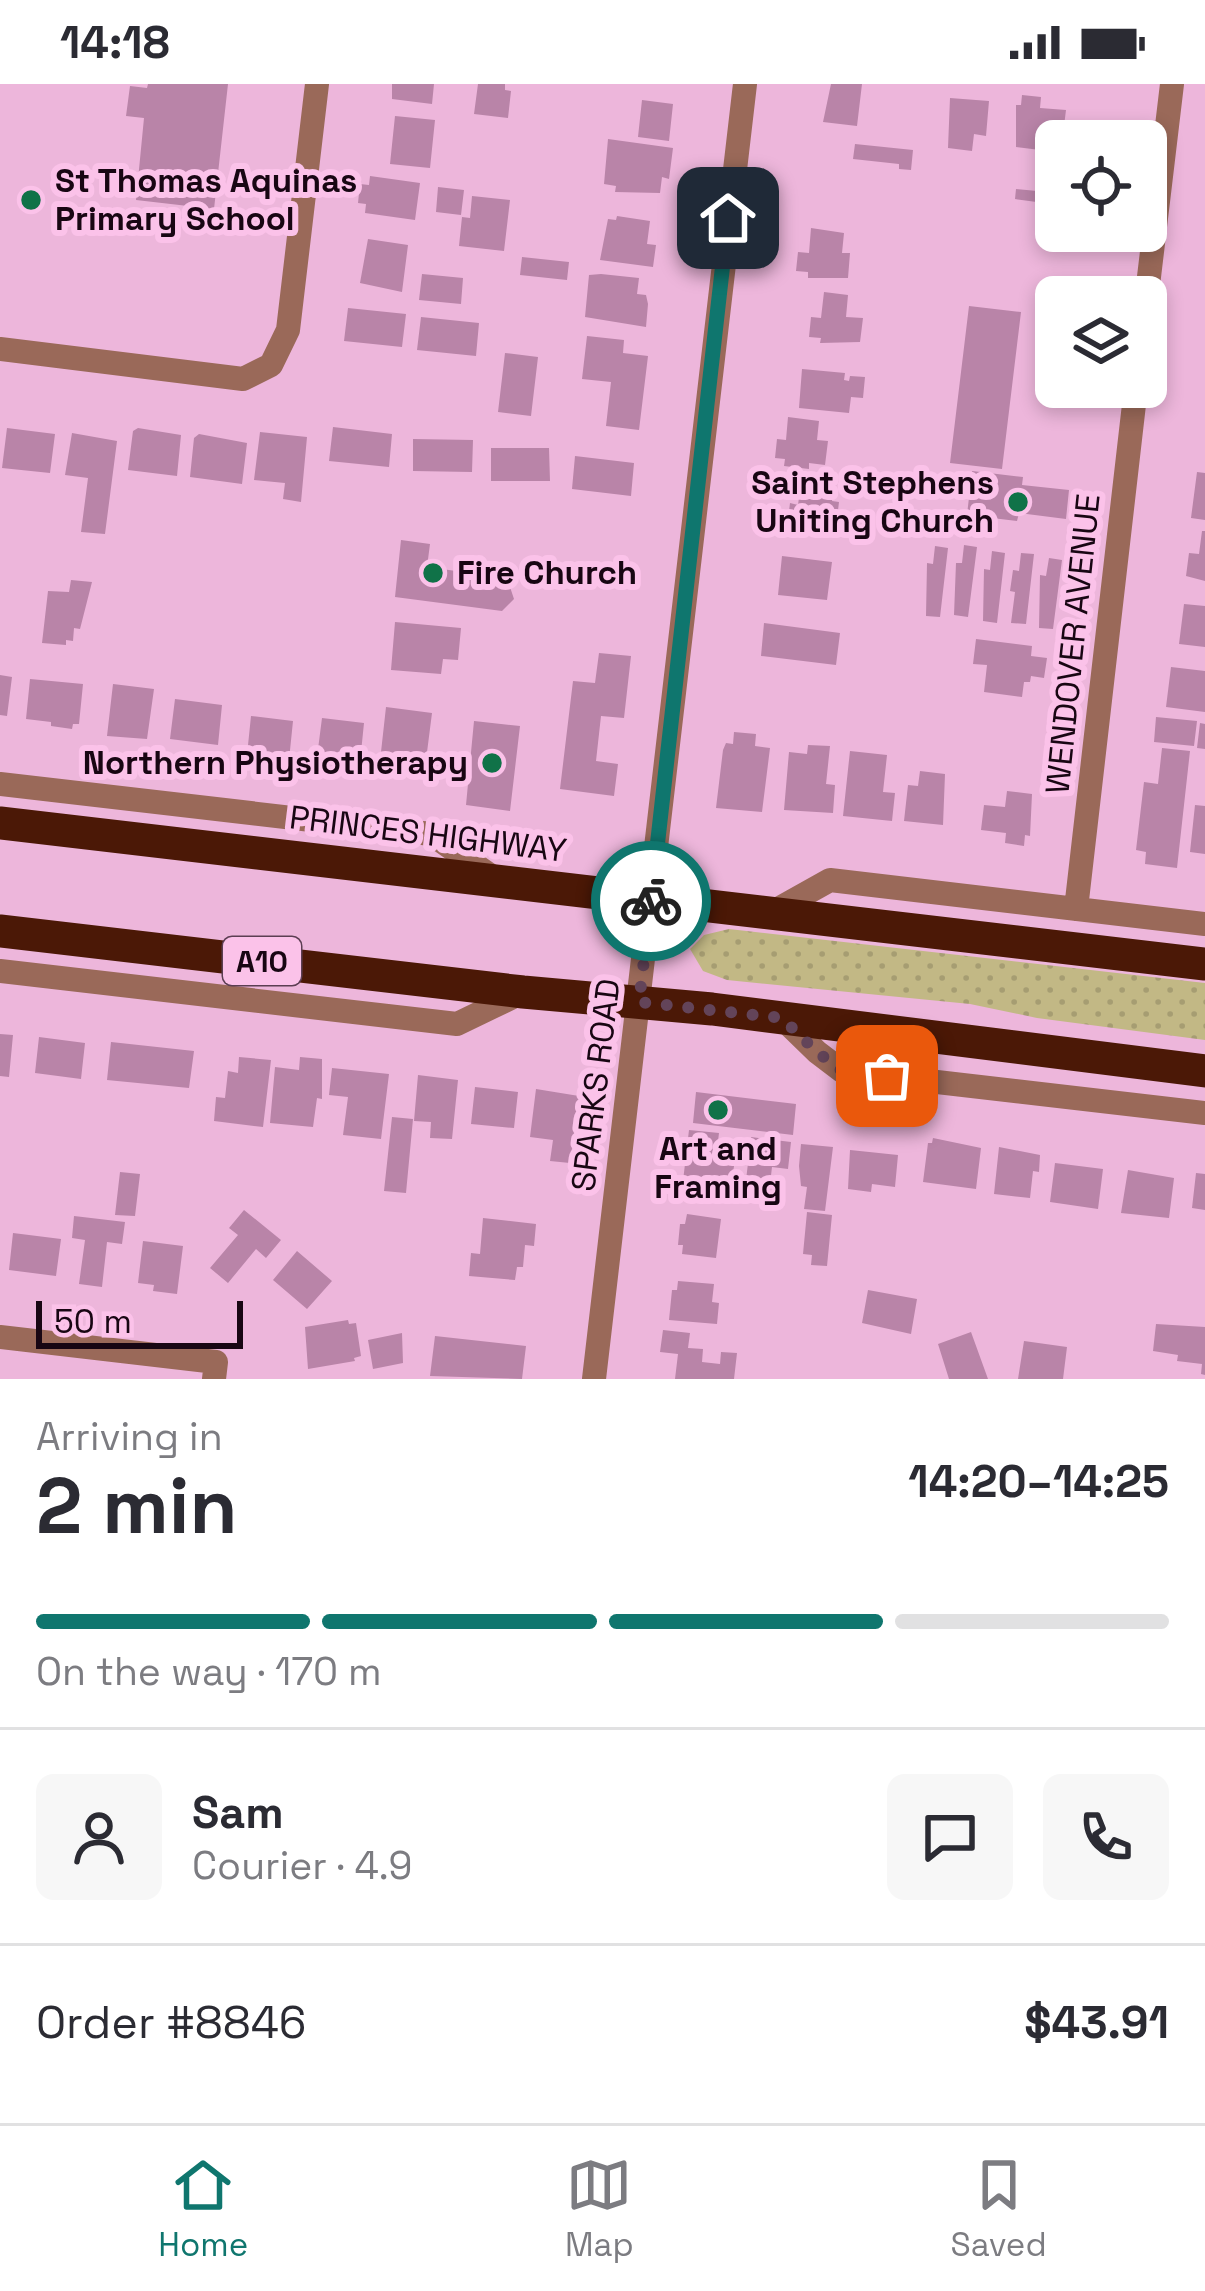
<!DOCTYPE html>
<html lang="en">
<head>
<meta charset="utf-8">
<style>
	body { margin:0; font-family:"Space Grotesk",sans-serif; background:#f7f7f7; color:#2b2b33; height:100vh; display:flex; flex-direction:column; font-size:45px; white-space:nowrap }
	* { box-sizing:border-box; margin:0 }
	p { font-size:39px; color:#7c7c81 }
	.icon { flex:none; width:66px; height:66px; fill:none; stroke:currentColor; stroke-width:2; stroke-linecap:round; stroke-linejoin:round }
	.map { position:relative; height:1295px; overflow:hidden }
	.sheet { display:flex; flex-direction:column; background:#fff; flex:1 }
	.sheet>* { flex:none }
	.buttons { position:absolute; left:1035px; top:36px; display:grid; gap:24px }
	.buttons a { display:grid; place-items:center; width:132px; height:132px; border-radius:18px; background:#fff; box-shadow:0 6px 18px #0003; font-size:60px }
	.scale { position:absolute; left:36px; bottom:30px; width:207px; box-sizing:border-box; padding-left:12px; border:6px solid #180613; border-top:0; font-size:33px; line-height:42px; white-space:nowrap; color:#180613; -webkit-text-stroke:9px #fbc2e9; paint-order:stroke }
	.pin { position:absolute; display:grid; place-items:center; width:102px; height:102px; color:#fff; margin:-51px; border-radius:24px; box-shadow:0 6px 18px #0006 }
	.courier { position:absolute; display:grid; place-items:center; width:120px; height:120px; margin:-60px; border:9px solid #0f766e; border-radius:50%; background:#fff; color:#222; box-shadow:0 3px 15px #0007 }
	.overview em { font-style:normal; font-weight:600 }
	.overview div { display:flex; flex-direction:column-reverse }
	.overview { display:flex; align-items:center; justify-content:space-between; height:204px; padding:0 36px }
	h1 { font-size:78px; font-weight:600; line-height:90px }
	.bar { display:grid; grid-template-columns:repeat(4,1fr); gap:18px 12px; align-content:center; height:144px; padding:0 36px }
	.bar i { height:15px; border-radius:9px; background:#e1e1e2 }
	.bar .on { background:#0f766e }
	.bar p { grid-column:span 4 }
	.line { display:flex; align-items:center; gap:30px; padding:0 36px; border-top:3px solid #e1e1e2 }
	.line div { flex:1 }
	.round { display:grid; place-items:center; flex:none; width:126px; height:126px; border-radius:18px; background:#f7f7f7 }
	.status { display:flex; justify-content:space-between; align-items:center; height:84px; padding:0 60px; background:#fff; direction:ltr }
	.status svg { height:33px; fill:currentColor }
	.dock { display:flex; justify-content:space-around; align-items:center; height:168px; border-top:3px solid #e1e1e2; background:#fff; font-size:33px; color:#7c7c81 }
	.dock a { display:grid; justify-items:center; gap:6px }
	.dock .on { color:#0f766e }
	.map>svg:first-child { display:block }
	.grass { fill:url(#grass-dots) }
	.building { fill:#b984a8 }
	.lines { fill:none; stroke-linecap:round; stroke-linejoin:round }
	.minor { stroke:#9a6959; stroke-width:24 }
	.tertiary { stroke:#9a6959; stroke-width:24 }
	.trunk { stroke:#4b1806; stroke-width:33 }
	.done { stroke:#634459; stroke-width:12; stroke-dasharray:0 21.6 }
	.route { stroke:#0f766e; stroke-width:15 }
	.poi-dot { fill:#107248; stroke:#fbc2e9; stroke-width:4.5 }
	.labels { text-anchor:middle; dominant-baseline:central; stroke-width:12; stroke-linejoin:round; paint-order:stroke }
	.shield { fill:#fbc2e9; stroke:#5c3e53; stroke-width:3 }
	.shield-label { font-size:30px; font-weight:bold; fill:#180613 }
	.poi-label { font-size:33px; font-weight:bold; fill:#180613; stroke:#fbc2e9; text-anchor:start }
	.street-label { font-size:33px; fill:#180613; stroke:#fbc2e9 }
</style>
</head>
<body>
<div class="status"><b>14:18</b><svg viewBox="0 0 49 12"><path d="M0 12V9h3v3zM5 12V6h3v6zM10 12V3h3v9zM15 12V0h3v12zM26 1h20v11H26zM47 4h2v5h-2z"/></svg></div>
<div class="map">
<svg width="1205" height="1295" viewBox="0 0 1205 1295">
	<defs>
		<pattern id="grass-dots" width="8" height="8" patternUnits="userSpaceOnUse" patternTransform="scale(3)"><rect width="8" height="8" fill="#c2b885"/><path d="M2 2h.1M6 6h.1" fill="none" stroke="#a69d72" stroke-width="1.8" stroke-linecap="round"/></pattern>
	</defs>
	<rect width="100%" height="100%" fill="#edb6db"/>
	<path class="grass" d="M 729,845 L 1205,899 L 1205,956 L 1037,934 L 970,920 L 727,896 L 703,887 L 690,865 L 704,851 Z"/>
	<path class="building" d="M 148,0 L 228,0 L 214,125 L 136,116 L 144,34 L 126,32 L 130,2 L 147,4 Z
		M 392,0 L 434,0 L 432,20 L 392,15 Z
		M 478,0 L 505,0 L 505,6 L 511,7 L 508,34 L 474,30 Z
		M 831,0 L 862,0 L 857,42 L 823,38 Z
		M 1022,11 L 1041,13 L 1040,24 L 1066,26 L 1063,50 L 1042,48 L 1040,66 L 1016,63 L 1016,21 L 1021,21 Z
		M 950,14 L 989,17 L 986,52 L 974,50 L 972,67 L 948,64 Z
		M 642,16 L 673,20 L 669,57 L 638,53 Z
		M 395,32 L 435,36 L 430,84 L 390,80 Z
		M 608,55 L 673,64 L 669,95 L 662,93 L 660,109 L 615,108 L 616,102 L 604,100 Z
		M 855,60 L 913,66 L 911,86 L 899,85 L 899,80 L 853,75 Z
		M 1050,70 L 1056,70 L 1056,147 L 1042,146 L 1044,119 L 1015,115 L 1016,105 L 1037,107 L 1040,76 L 1049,77 Z
		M 370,92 L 420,99 L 415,136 L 365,129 L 366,120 L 358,119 L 360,100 L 369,101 Z
		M 438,103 L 464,106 L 461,131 L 436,128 Z
		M 472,112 L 510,116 L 504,167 L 459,162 L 462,133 L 470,134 Z
		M 617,132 L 650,137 L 647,160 L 656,161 L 653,183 L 600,176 L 608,135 L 616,136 Z
		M 811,144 L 844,149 L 842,169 L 850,169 L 848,194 L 808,194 L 808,188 L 796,187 L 798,168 L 809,169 Z
		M 368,155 L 408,161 L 402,208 L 360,199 Z
		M 522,173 L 569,178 L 567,196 L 520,191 Z
		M 422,190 L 463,194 L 461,220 L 419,216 Z
		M 601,190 L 639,194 L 637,210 L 646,211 L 648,220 L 646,243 L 585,233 L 589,191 Z
		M 824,208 L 848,211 L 846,233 L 863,234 L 860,258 L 820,259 L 821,254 L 809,253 L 811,233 L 821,234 Z
		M 969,222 L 1021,228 L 1002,385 L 950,379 Z
		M 348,224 L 406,230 L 402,263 L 344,257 Z
		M 421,233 L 479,239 L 476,272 L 417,266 Z
		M 587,252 L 624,256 L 623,269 L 648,272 L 639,346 L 606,342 L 611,298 L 582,295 Z
		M 505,269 L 538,273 L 531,332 L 498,328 Z
		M 802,285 L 845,289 L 844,296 L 849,297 L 850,292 L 865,293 L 863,314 L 851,313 L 849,329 L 799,324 Z
		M 788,333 L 819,337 L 817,356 L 828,357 L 825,381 L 809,379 L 809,385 L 784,382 L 785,375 L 775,374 L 777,355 L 786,356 Z
		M 333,343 L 392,350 L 389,383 L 329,377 Z
		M 7,344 L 55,350 L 50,389 L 2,384 Z
		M 138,344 L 181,351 L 177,392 L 128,386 L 133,347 Z
		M 260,348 L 307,353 L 301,418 L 283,415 L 285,399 L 254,396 Z
		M 72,349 L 117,357 L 105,450 L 81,448 L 88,394 L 65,391 Z
		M 199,350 L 247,359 L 242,400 L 190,393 L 194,354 Z
		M 413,355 L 473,356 L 472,388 L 413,387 Z
		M 491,364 L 549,364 L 550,397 L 491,397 Z
		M 575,372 L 634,379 L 631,412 L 572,405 Z
		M 972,387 L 1023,393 L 1022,401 L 1069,406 L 1066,435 L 1019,429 L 1017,437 L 967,431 Z
		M 1197,388 L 1205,389 L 1205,436 L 1191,434 Z
		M 802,391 L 835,394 L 832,417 L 839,418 L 836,443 L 821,439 L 816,447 L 796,445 L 798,436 L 788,435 L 790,419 L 798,421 Z
		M 1202,447 L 1205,447 L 1205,497 L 1186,492 L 1189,469 L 1199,470 Z
		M 401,456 L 430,460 L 427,483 L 507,494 L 514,515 L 502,527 L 395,513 Z
		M 964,461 L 977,463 L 968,533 L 954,531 L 956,479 L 962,479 Z
		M 935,462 L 948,464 L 940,533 L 926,532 L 927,479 L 933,480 Z
		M 992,467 L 1005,469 L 997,539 L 983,537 L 984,485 L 990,486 Z
		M 1021,469 L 1034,470 L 1026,540 L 1011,539 L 1015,508 L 1010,507 L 1013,486 L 1019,487 Z
		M 782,472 L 832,478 L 827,516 L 778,511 Z
		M 1049,474 L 1062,476 L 1053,545 L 1039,544 L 1040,491 L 1046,492 Z
		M 71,496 L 92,498 L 80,545 L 74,544 L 73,557 L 66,556 L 66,561 L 42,559 L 48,507 L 69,508 Z
		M 1184,520 L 1205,522 L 1205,563 L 1179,560 Z
		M 395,538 L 461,544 L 458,576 L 443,575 L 441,590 L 391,586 Z
		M 764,539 L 840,549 L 836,581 L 761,572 Z
		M 976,555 L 1032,562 L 1031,572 L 1047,574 L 1044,594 L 1031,592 L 1030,598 L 1024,598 L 1022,613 L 984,608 L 987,581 L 973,580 Z
		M 599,569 L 631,572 L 624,634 L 601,632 L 596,677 L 618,680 L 614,712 L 560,705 L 573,597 L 595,599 Z
		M 1171,583 L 1205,587 L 1205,628 L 1166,623 Z
		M 0,591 L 12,593 L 7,632 L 0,631 Z
		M 30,595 L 83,600 L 79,640 L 73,640 L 72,645 L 51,642 L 51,638 L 26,635 Z
		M 113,600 L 154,605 L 147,655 L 107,652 Z
		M 175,615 L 222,621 L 218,661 L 170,655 Z
		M 386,623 L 432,629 L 425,684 L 403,681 L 405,671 L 381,668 Z
		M 251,632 L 293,637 L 289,676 L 247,671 Z
		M 1156,633 L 1197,637 L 1194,662 L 1154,658 Z
		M 322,634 L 364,639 L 360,678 L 317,673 Z
		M 474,637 L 520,642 L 510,727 L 466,721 Z
		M 1200,639 L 1205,640 L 1205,665 L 1197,664 Z
		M 734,648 L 756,650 L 755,662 L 770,664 L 762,728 L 716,724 L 723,666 L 726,659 L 733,660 Z
		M 808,661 L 830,662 L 826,700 L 835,701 L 833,729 L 784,726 L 789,668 L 807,670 Z
		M 1162,664 L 1190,667 L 1177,784 L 1145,780 L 1146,768 L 1136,766 L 1144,698 L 1158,700 Z
		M 850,667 L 887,671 L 883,708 L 895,709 L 892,737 L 843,732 Z
		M 920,687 L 945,690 L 943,741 L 904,737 L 908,701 L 918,702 Z
		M 1007,707 L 1032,710 L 1030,752 L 1025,751 L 1024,762 L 1005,759 L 1006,749 L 981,746 L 984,721 L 1005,723 Z
		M 1195,721 L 1205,722 L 1205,770 L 1190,768 Z
		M 0,950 L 13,951 L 9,993 L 0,992 Z
		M 39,953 L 85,959 L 81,995 L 35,989 Z
		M 111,958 L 194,967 L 189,1004 L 107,996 Z
		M 239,973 L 271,976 L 263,1043 L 214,1037 L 216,1013 L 225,1014 L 228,987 L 238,989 Z
		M 300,973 L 322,975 L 322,1015 L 317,1014 L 313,1043 L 270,1039 L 275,983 L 299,986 Z
		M 332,984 L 389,990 L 381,1055 L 343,1051 L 348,1013 L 329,1011 Z
		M 418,991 L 458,996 L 452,1055 L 430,1054 L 431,1038 L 414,1037 Z
		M 475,1003 L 518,1008 L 514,1044 L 471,1040 Z
		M 536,1005 L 579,1012 L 570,1079 L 550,1077 L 553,1056 L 530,1053 Z
		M 696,1008 L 796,1020 L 793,1051 L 693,1039 Z
		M 392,1033 L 413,1035 L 406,1109 L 384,1107 Z
		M 689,1046 L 719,1049 L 717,1065 L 736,1068 L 731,1103 L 683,1097 Z
		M 751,1053 L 791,1058 L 788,1085 L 772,1083 L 770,1100 L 763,1108 L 745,1105 Z
		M 933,1054 L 981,1064 L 976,1105 L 923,1098 L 928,1059 L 932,1059 Z
		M 801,1060 L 833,1063 L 825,1127 L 804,1125 L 807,1103 L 801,1102 L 799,1082 Z
		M 999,1063 L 1040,1071 L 1039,1088 L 1033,1087 L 1030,1114 L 994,1110 Z
		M 850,1066 L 898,1071 L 895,1103 L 872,1100 L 871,1108 L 848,1105 Z
		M 1055,1079 L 1103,1085 L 1098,1125 L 1050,1118 Z
		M 1128,1086 L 1174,1094 L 1169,1134 L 1121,1129 Z
		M 120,1088 L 140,1090 L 135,1132 L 115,1131 Z
		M 1196,1089 L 1205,1090 L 1205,1126 L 1192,1124 Z
		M 244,1126 L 281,1156 L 266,1174 L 256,1165 L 228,1199 L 210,1184 L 238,1151 L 229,1144 Z
		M 807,1128 L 832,1131 L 827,1182 L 811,1181 L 812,1171 L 803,1170 Z
		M 687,1130 L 721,1135 L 716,1174 L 682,1170 L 683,1161 L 678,1161 L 680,1140 L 685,1140 Z
		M 74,1132 L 125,1138 L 122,1160 L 107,1158 L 102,1203 L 79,1200 L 85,1156 L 72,1154 Z
		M 483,1134 L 536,1140 L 534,1162 L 525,1161 L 523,1183 L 517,1183 L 515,1196 L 469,1192 L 471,1169 L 480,1170 Z
		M 13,1149 L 61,1155 L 56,1192 L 9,1186 Z
		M 143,1157 L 183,1162 L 177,1210 L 153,1207 L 154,1201 L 138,1199 Z
		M 297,1167 L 332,1197 L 307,1225 L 273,1196 Z
		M 678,1197 L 714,1200 L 712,1218 L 719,1219 L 717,1240 L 669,1236 L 672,1206 L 677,1206 Z
		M 868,1206 L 917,1215 L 911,1250 L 862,1239 Z
		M 348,1236 L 349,1240 L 356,1239 L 361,1272 L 354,1274 L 355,1277 L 308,1285 L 305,1243 Z
		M 1156,1240 L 1205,1243 L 1205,1291 L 1201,1290 L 1202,1280 L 1177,1277 L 1178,1271 L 1153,1267 Z
		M 663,1246 L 690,1249 L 688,1264 L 703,1265 L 702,1278 L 720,1280 L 721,1268 L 737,1269 L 734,1295 L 675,1295 L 678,1270 L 660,1268 Z
		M 971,1248 L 988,1295 L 949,1295 L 938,1260 Z
		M 402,1249 L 403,1279 L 373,1285 L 368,1256 Z
		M 435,1252 L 526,1262 L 522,1295 L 430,1292 Z
		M 1024,1257 L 1067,1263 L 1063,1295 L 1018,1295 Z"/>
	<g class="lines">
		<path class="minor" d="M 1146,218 L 1172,0
			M 0,265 L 243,295 L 271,281 L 288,246 L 317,0
			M 0,700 L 431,750 L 497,796
			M 1076,825 L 1136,303
			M 771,829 L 830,796 L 1205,840
			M 0,887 L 457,940 L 521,909
			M 782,934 L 817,968 L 842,987 L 1205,1029
			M 0,1253 L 216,1278 L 214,1295"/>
		<path class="tertiary" d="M 594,1295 L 745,0"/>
		<path class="trunk" d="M 0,739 L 1205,880
			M 0,847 L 523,908 L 712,925 L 1205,987"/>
	</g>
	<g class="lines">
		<path class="done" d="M 651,817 L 639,918 L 782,934 L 817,968 L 842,987 L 887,992"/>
		<path class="route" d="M 651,817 L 728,134"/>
	</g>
	<g class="poi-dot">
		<circle cx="31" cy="116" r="12"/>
		<circle cx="1018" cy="418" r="12"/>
		<circle cx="433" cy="489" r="12"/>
		<circle cx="492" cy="679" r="12"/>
		<circle cx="718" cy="1026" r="12"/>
	</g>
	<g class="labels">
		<rect class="shield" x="223" y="853" width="78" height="48" rx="9"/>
		<g class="shield-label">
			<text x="262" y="877">A10</text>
		</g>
		<g class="poi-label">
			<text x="55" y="97">St Thomas Aquinas<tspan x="55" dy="38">Primary School</tspan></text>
			<text x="994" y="399" text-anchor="end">Saint Stephens<tspan x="994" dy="38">Uniting Church</tspan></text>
			<text x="457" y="489">Fire Church</text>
			<text x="468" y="679" text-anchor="end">Northern Physiotherapy</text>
			<text x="718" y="1065" text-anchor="middle">Art and<tspan x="718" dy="38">Framing</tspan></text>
		</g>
		<g class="street-label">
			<text transform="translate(1073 560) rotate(-84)">WENDOVER AVENUE</text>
			<text transform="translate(428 750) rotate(7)">PRINCES HIGHWAY</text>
			<text transform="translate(596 1001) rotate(-83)">SPARKS ROAD</text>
		</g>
	</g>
</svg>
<div class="buttons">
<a><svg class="icon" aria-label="locate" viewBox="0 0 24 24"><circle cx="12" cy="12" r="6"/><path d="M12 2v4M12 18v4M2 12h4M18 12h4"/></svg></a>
<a><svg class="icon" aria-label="layers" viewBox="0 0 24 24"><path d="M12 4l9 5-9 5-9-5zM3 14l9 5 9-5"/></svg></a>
</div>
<div class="scale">50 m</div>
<div class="pin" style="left:887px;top:992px;background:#ea580c"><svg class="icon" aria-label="bag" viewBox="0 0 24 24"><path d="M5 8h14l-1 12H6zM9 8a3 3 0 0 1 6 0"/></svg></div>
<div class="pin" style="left:728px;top:134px;background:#1f2937"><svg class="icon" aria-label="home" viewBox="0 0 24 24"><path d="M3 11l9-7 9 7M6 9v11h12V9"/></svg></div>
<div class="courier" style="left:651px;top:817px"><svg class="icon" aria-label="bike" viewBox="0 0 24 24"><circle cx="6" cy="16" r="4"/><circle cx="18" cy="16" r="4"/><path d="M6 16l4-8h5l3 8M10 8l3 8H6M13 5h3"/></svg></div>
</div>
<section class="sheet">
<div class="overview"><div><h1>2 min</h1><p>Arriving in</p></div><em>14:20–14:25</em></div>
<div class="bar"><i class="on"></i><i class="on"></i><i class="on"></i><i></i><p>On the way · 170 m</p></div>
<div class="line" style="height:216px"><a class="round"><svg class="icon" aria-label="person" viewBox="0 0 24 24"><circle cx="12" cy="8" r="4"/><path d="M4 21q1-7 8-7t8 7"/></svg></a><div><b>Sam</b><p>Courier · 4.9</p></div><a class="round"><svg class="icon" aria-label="chat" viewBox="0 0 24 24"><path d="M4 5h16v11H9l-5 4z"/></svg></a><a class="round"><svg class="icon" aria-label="phone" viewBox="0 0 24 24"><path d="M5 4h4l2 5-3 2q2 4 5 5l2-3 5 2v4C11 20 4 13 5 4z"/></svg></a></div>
<div class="line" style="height:156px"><div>Order #8846</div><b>$43.91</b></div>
</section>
<nav class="dock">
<a class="on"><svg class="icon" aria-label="home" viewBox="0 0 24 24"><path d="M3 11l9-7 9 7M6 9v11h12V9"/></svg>Home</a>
<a><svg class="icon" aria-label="map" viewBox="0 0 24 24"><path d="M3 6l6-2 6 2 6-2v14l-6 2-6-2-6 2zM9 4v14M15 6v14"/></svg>Map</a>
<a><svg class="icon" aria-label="saved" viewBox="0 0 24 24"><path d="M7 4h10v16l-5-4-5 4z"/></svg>Saved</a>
</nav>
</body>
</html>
